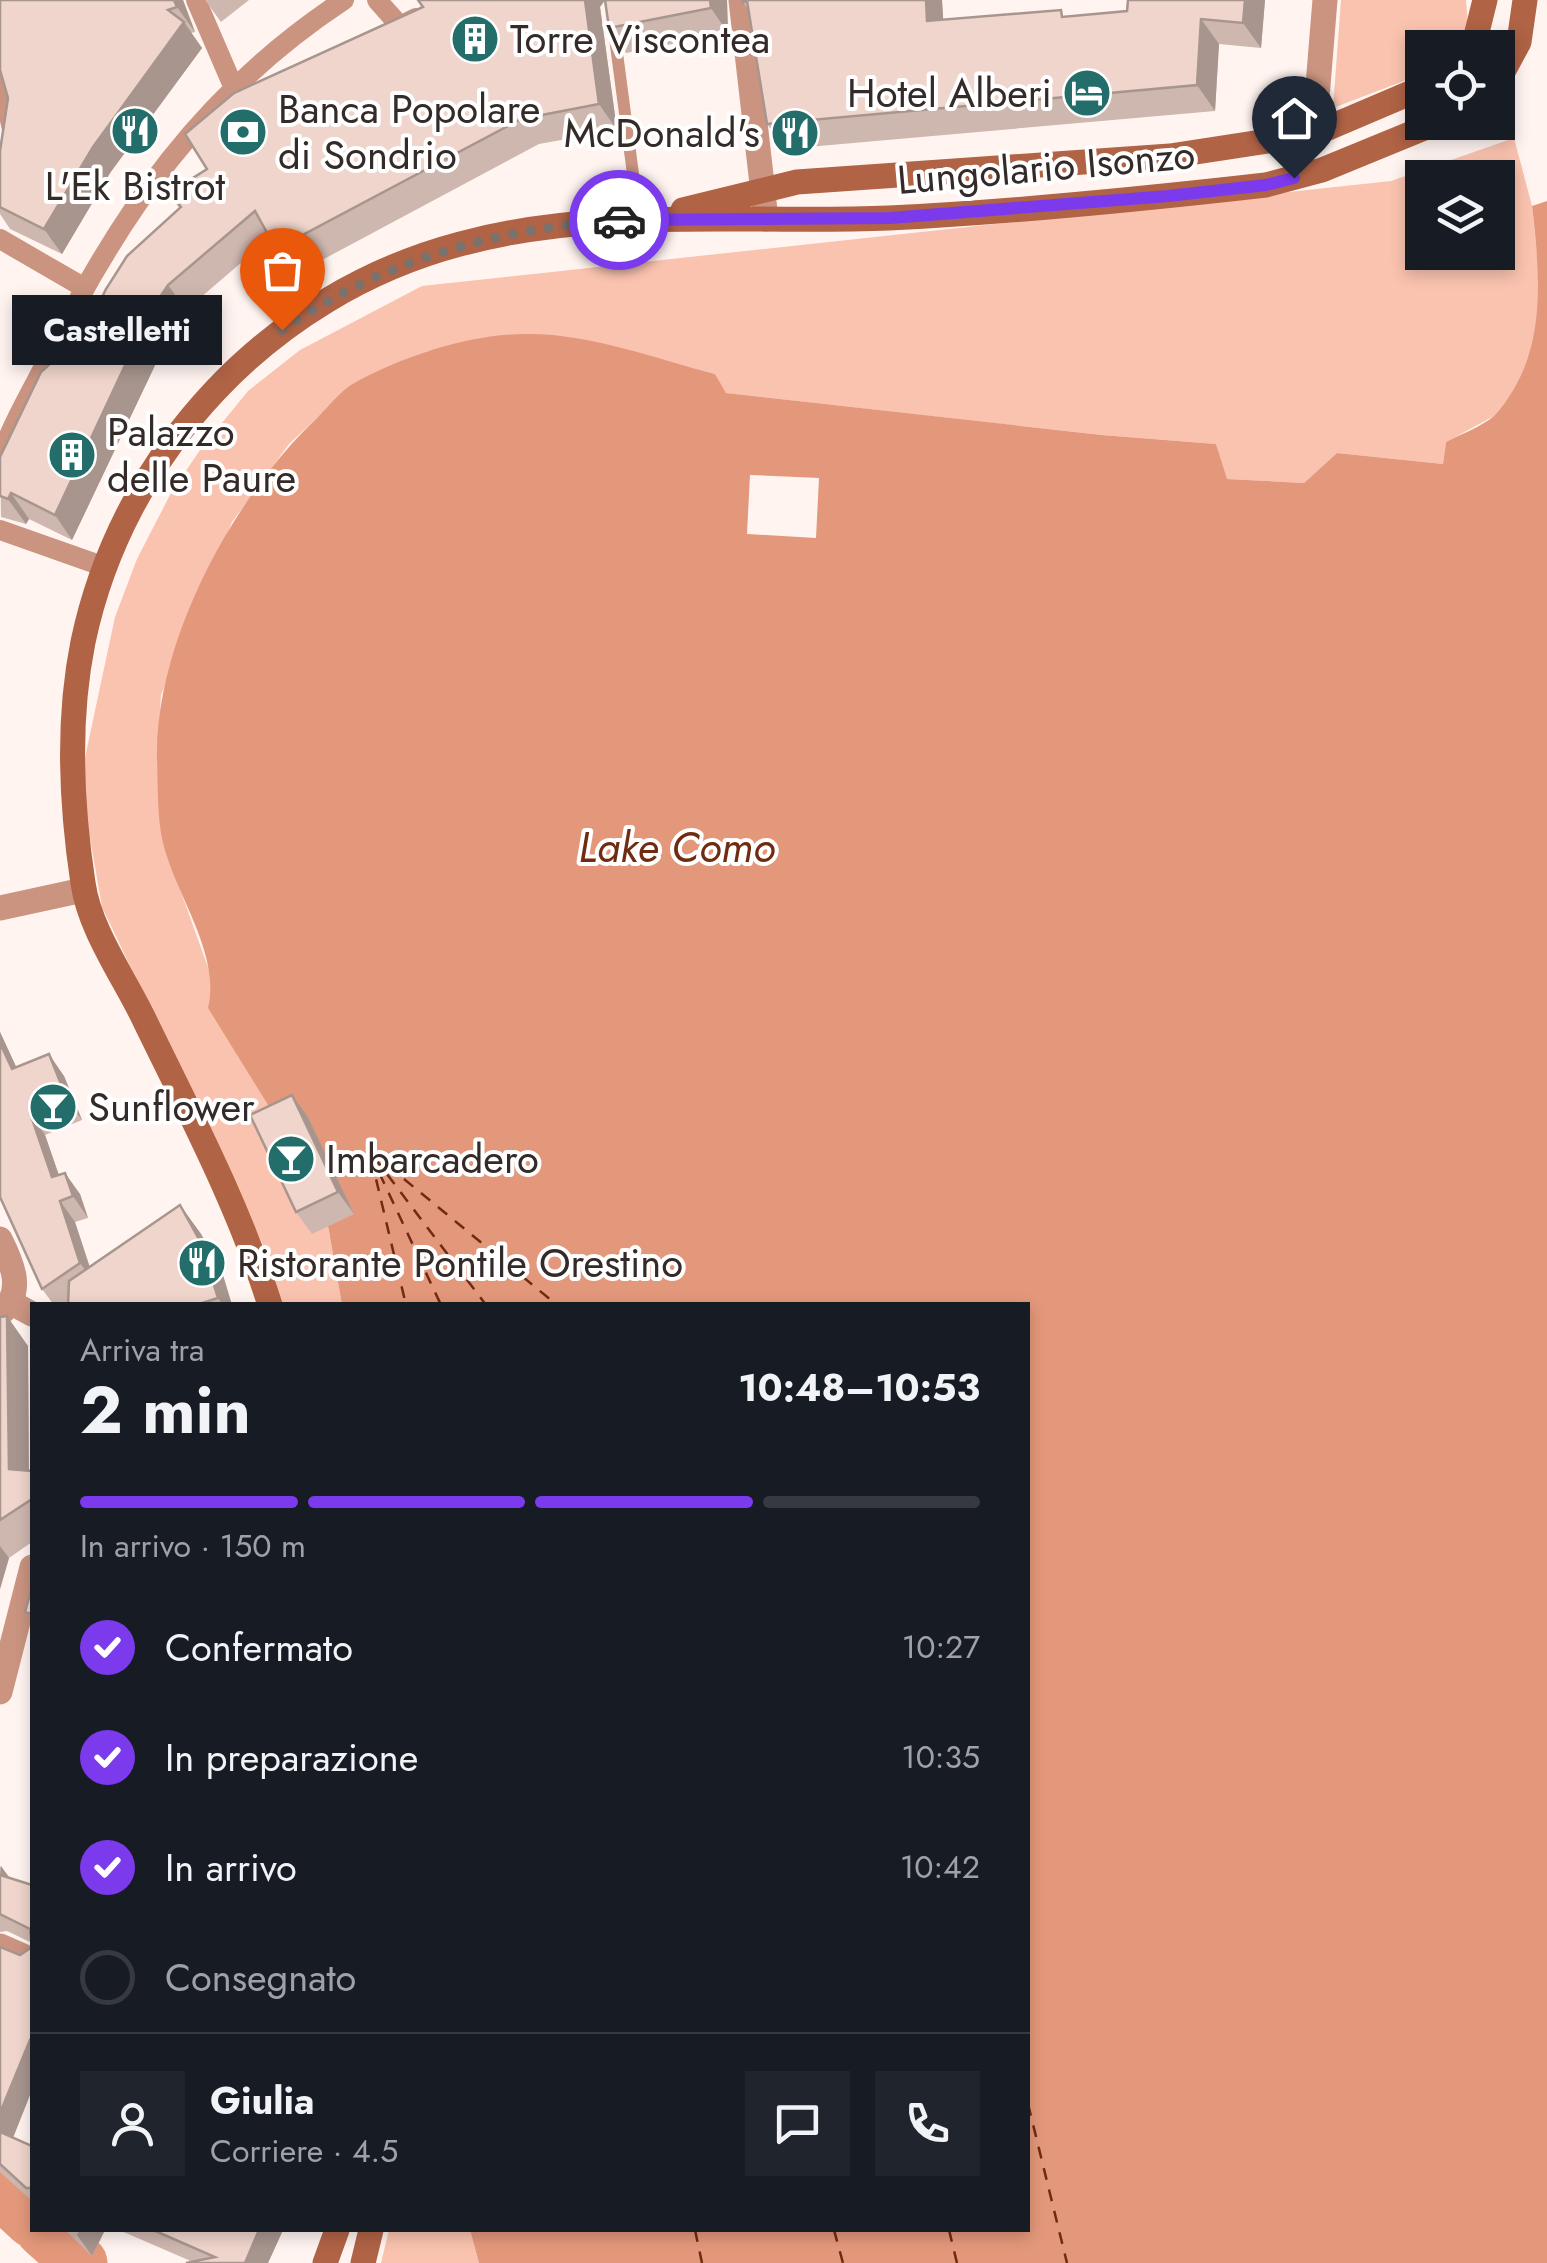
<!DOCTYPE html>
<html lang="it">
<head>
<meta charset="utf-8">
<style>
	body { margin:0; font-family:Jost,sans-serif; background:#20242c; color:#f1f3f6; height:100vh; display:flex; flex-direction:column; font-size:38px; white-space:nowrap }
	* { box-sizing:border-box; margin:0 }
	p { font-size:32px; color:#9ea1a6 }
	.icon { flex:none; width:55px; height:55px; fill:none; stroke:currentColor; stroke-width:2; stroke-linecap:round; stroke-linejoin:round }
	.map { position:relative; flex:1; overflow:hidden }
	.side { position:absolute; left:30px; top:1302px; width:1000px; height:930px; display:flex; flex-direction:column; background:#171b24; border-radius:0px; box-shadow:0 5px 15px #0003 }
	.side>* { flex:none }
	.tools { position:absolute; left:1405px; top:30px; display:grid; gap:20px }
	.tools a { display:grid; place-items:center; width:110px; height:110px; border-radius:0px; background:#171b24; box-shadow:0 5px 15px #0003; font-size:50px }
	.pin { position:absolute; display:grid; place-items:center; width:85px; height:85px; color:#fff; margin:-102px -42px; border-radius:50% 50% 50% 0; rotate:-45deg; box-shadow:0 0 10px #0007 }
	.pin .icon { rotate:45deg }
	.courier { position:absolute; display:grid; place-items:center; width:100px; height:100px; margin:-50px; border:8px solid #7c3aed; border-radius:50%; background:#fff; color:#222; box-shadow:0 2px 12px #0007 }
	.bubble { position:absolute; height:70px; border-radius:0px; background:#171b24; box-shadow:0 5px 15px #0003; font-size:32px; font-weight:700; line-height:70px; text-align:center }
	.headline em { font-style:normal; font-weight:700 }
	.headline div { display:flex; flex-direction:column-reverse }
	.headline { display:flex; align-items:center; justify-content:space-between; height:170px; padding:0 50px }
	h1 { font-size:65px; font-weight:700; line-height:75px }
	.bar { display:grid; grid-template-columns:repeat(4,1fr); gap:15px 10px; align-content:center; height:120px; padding:0 50px }
	.bar i { height:12px; border-radius:8px; background:#363941 }
	.bar .selected { background:#7c3aed }
	.bar p { grid-column:span 4 }
	.line { display:flex; align-items:center; gap:25px; padding:0 50px; border-top:2px solid #363941 }
	.line div { flex:1 }
	.round { display:grid; place-items:center; flex:none; width:105px; height:105px; border-radius:0px; background:#20242c }
	ol { padding:0 50px; list-style:none }
	li { display:flex; align-items:center; gap:30px; height:110px }
	li p { margin-inline-start:auto }
	li .icon { padding:10px; border-radius:50%; background:#7c3aed; color:#fff; stroke-width:4 }
	li:last-child { color:#9ea1a6 }
	li i { width:55px; height:55px; border:5px solid #363941; border-radius:50% }
	.map>svg:first-child { display:block }
	.green { fill:#fac3af; fill-rule:evenodd }
	.water { fill:#e4987b }
	.pier { fill:#fff4f0 }
	.lines { fill:none; stroke-linecap:round; stroke-linejoin:round }
	.river { stroke:#e4987b; stroke-width:55 }
	.ferry { stroke:#702c10; stroke-width:2.5; stroke-dasharray:12 10; stroke-linecap:butt }
	.service { stroke:#ca9480; stroke-width:12 }
	.pedestrian { stroke:#ca9480; stroke-width:20 }
	.minor { stroke:#ca9480; stroke-width:25 }
	.tertiary { stroke:#ca9480; stroke-width:25 }
	.secondary { stroke:#b06345; stroke-width:25 }
	.wall { fill:#ceb7af }
	.shaded-wall { fill:#a7958e }
	.building { fill:#efd5cb; stroke:#a7958e; stroke-width:2.5 }
	.done { stroke:#7b716d; stroke-width:10; stroke-dasharray:0 18 }
	.route { stroke:#7c3aed; stroke-width:12 }
	.labels { text-anchor:middle; dominant-baseline:central; stroke-width:8; stroke-linejoin:round; paint-order:stroke }
	.poi-label { font-size:40px; fill:#342a27; stroke:#fff; text-anchor:start }
	.street-label { font-size:40px; fill:#342a27; stroke:#fff }
	.water-label { font-size:42px; font-style:italic; fill:#702c10; stroke:#fff }
</style>
</head>
<body>
<div class="map">
<svg width="1547" height="2263" viewBox="0 0 1547 2263">
	<rect width="100%" height="100%" fill="#fff4f0"/>
	<path class="green" d="M 1341,0 L 1466,0 L 1468,26 L 1456,47 L 1422,48 L 1422,74 L 1333,108 Z
		M 1514,138 L 1532,206 L 1545,331 L 1524,379 L 1494,416 L 1446,442 L 1443,464 L 1337,453 L 1304,483 L 1226,479 L 1216,444 L 1102,435 L 725,393 L 715,374 L 610,346 L 530,334 L 428,351 L 353,384 L 289,444 L 232,522 L 161,695 L 157,757 L 163,842 L 214,984 L 354,1214 L 328,1227 L 342,1305 L 272,1305 L 263,1245 L 102,907 L 80,781 L 115,617 L 137,559 L 171,493 L 200,450 L 248,391 L 300,350 L 422,286 L 1391,181 ZM 1422,178 L 1498,178 L 1498,252 L 1422,252 Z
		M 389,2230 L 470,2230 L 479,2263 L 381,2263 Z"/>
	<path class="water" d="M 1547,201 L 1547,2263 L 479,2263 L 470,2230 L 1028,2230 L 1028,1305 L 342,1305 L 328,1226 L 353,1214 L 283,1129 L 208,1008 C 221,954 176,896 163,843 C 157,818 158,786 157,760 C 154,643 233,497 317,418 C 329,406 341,390 356,382 C 406,355 473,333 530,334 C 591,334 657,359 715,374 L 726,393 L 1102,435 L 1216,444 L 1227,479 L 1304,483 L 1337,453 L 1443,464 L 1446,442 C 1461,434 1481,427 1494,416 C 1547,358 1541,283 1532,206 Z"/>
	<path class="pier" d="M 750,475 L 819,478 L 816,538 L 747,534 Z"/>
	<g class="lines">
		<path class="river" d="M 0,2191 L 32,2220
			M 43,2230 L 80,2263"/>
		<path class="ferry" d="M 370,1151 L 557,1305
			M 370,1153 L 441,1305
			M 374,1157 L 486,1305
			M 371,1158 L 406,1305
			M 1028,2104 L 1067,2263
			M 695,2230 L 702,2263
			M 834,2230 L 843,2263
			M 949,2230 L 957,2263"/>
		<path class="service" d="M 613,23 L 639,219"/>
		<path class="pedestrian" d="M 196,0 L 233,86
			M 377,0 L 400,26 L 416,18
			M 0,77 L 12,129
			M 0,239 L 83,287
			M 0,458 C 11,425 31,393 46,362 C 120,212 203,93 344,0
			M 0,530 L 105,567"/>
		<path class="minor" d="M 741,0 L 766,219
			M 1314,134 L 1325,0
			M 12,1303 L 32,1314
			M 0,1692 L 32,1567
			M 0,1946 L 32,1960"/>
		<path class="tertiary" d="M 0,908 L 83,890
			M 0,1239 C 13,1265 25,1292 0,1314"/>
		<path class="secondary" d="M 1473,48 L 1485,0
			M 1498,81 L 1519,42 L 1525,0
			M 683,210 L 797,182 L 1170,156 L 1314,134 L 1422,88
			M 270,1305 C 238,1204 189,1112 143,1017 C 123,976 89,928 83,883 C 71,804 67,721 83,642 C 123,451 271,294 460,244 C 600,206 747,224 889,218 C 1015,212 1142,199 1266,185 L 1322,170 L 1439,122
			M 325,2263 L 337,2230
			M 363,2263 L 371,2230"/>
	</g>
	<path class="wall" d="M 0,0 L 183,0 L 195,32 L 191,33 L 202,48 L 110,173 L 62,254 L 10,229 L 0,214 L 0,151 L 8,98 Z
		M 205,0 L 249,0 L 221,22 Z
		M 417,0 L 727,0 L 728,33 L 626,53 L 609,28 L 605,0 L 600,7 L 617,130 L 539,144 L 294,275 L 270,238 L 186,310 L 168,338 L 72,540 L 29,519 L 26,524 L 1,517 L 0,457 L 180,209 L 169,193 L 207,169 L 423,7 Z
		M 742,0 L 942,0 L 943,20 L 1066,16 L 1265,0 L 1261,48 L 1219,44 L 1215,111 L 785,149 L 767,124 L 749,11 Z
		M 0,1032 L 16,1067 L 64,1076 L 82,1120 L 45,1135 L 59,1175 L 80,1194 L 88,1218 L 75,1222 L 90,1267 L 180,1205 L 201,1234 L 222,1272 L 232,1305 L 68,1305 L 68,1303 L 65,1305 L 54,1305 L 42,1289 L 0,1197 Z
		M 292,1095 L 308,1117 L 354,1214 L 312,1234 L 296,1212 Z
		M 0,1317 L 28,1346 L 29,1470 L 32,1471 L 32,1542 L 9,1558 L 0,1589 Z
		M 0,1866 L 10,1878 L 32,1885 L 32,2090 L 13,2138 L 32,2146 L 32,2201 L 0,2172 L 0,1947 L 20,1955 L 32,1947 L 32,1943 L 7,1931 L 0,1932 Z
		M 65,2230 L 105,2230 L 92,2256 Z
		M 119,2230 L 283,2230 L 268,2263 L 186,2263 L 193,2262 Z"/>
	<path class="shaded-wall" d="M 174,0 L 183,0 L 195,32 L 177,7 Z
		M 585,0 L 605,0 L 600,7 L 617,130 L 599,104 Z
		M 710,0 L 727,0 L 728,33 L 711,8 Z
		M 926,0 L 942,0 L 945,47 L 927,21 Z
		M 1245,0 L 1265,0 L 1261,48 L 1243,23 Z
		M 1201,19 L 1219,44 L 1215,111 L 1197,85 Z
		M 184,22 L 202,48 L 110,173 L 62,254 L 44,229 L 93,147 Z
		M 168,285 L 186,310 L 168,338 L 72,540 L 55,515 L 150,312 Z
		M 11,493 L 29,519 L 26,524 L 8,499 Z
		M 0,1032 L 27,1090 L 12,1069 L 0,1043 Z
		M 49,1054 L 64,1076 L 82,1120 L 67,1099 Z
		M 292,1095 L 308,1117 L 354,1214 L 338,1192 Z
		M 30,1113 L 45,1135 L 67,1199 L 52,1177 Z
		M 65,1173 L 80,1194 L 88,1218 L 73,1196 Z
		M 60,1201 L 75,1222 L 95,1284 L 80,1263 Z
		M 180,1205 L 201,1234 L 222,1272 L 232,1305 L 223,1305 L 218,1298 Z
		M 7,1316 L 28,1346 L 29,1498 L 9,1469 Z
		M 0,1546 L 9,1558 L 0,1589 Z
		M 1,1866 L 16,1887 L 0,1877 Z
		M 30,2040 L 32,2043 L 32,2090 L 8,2150 L 0,2138 L 0,2113 Z
		M 80,2230 L 105,2230 L 92,2256 L 77,2235 Z
		M 259,2230 L 283,2230 L 268,2263 L 245,2263 Z"/>
	<path class="building" d="M 0,0 L 174,0 L 177,7 L 168,10 L 184,22 L 93,147 L 44,229 L 0,207 L 0,151 L 8,98 L 0,70 Z
		M 418,0 L 585,0 L 599,104 L 521,119 L 276,249 L 255,211 L 168,285 L 150,312 L 55,515 L 11,493 L 8,499 L 0,496 L 0,457 L 41,372 L 53,361 L 73,357 L 106,289 L 127,256 L 181,207 L 169,193 L 207,169 L 185,134 L 234,93 L 423,7 Z
		M 605,0 L 710,0 L 711,8 L 609,28 Z
		M 742,0 L 926,0 L 927,21 L 1061,10 L 1062,17 L 1127,11 L 1128,0 L 1245,0 L 1243,23 L 1201,19 L 1197,85 L 767,124 L 747,1 L 743,2 Z
		M 0,1043 L 12,1069 L 49,1054 L 67,1099 L 30,1113 L 52,1177 L 65,1173 L 73,1196 L 60,1201 L 80,1263 L 42,1289 L 0,1197 Z
		M 292,1095 L 338,1192 L 296,1212 L 250,1115 Z
		M 180,1205 L 201,1243 L 218,1298 L 196,1305 L 68,1305 L 69,1281 Z
		M 7,1316 L 9,1469 L 32,1471 L 32,1499 L 0,1520 L 0,1317 Z
		M 32,1587 L 32,1614 L 25,1612 Z
		M 0,1875 L 32,1885 L 32,2041 L 30,2040 L 0,2113 L 0,1947 L 20,1955 L 32,1947 L 30,1929 L 0,1914 Z
		M 0,2132 L 32,2146 L 32,2188 L 26,2188 L 0,2164 Z
		M 153,2230 L 259,2230 L 245,2263 L 186,2263 L 215,2257 Z"/>
	<g class="lines">
		<path class="done" d="M 282,330 C 385,259 496,229 619,220"/>
		<path class="route" d="M 619,220 L 890,218 L 1168,196 L 1266,185 L 1294,178"/>
	</g>
	<defs>
		<g id="building-disc" transform="scale(2.5)"><circle r="9.5" fill="#236e6b" stroke="#fff"/><path d="M-4-6H4V6H1V3H-1V6H-4ZM-2.5-4.3h1.7v1.8h-1.7ZM.8-4.3h1.7v1.8H.8ZM-2.5-1h1.7V.8h-1.7ZM.8-1h1.7V.8H.8Z" fill="#fff"/></g>
		<g id="hotel-disc" transform="scale(2.5)"><circle r="9.5" fill="#236e6b" stroke="#fff"/><path d="M-6-4.5h1.5V1H6V5H4.5V3h-9V5H-6ZM-4 0a1.8 1.8 0 1 1 3.6 0ZM.5 0V-2.5h3Q6-2.5 6 0Z" fill="#fff"/></g>
		<g id="restaurant-disc" transform="scale(2.5)"><circle r="9.5" fill="#236e6b" stroke="#fff"/><path d="M-5-6h1v4h1v-4h1v4h1v-4h1v5L-1.5 .5V6h-2V.5L-5-1ZM5-6V6H3V1.5H1.5Q1.5-4 5-6Z" fill="#fff"/></g>
		<g id="bank-disc" transform="scale(2.5)"><circle r="9.5" fill="#236e6b" stroke="#fff"/><path d="M-6-4H6V4H-6ZM0-2.3a2.3 2.3 0 1 0 0 4.6a2.3 2.3 0 1 0 0-4.6Z" fill="#fff"/></g>
		<g id="bar-disc" transform="scale(2.5)"><circle r="9.5" fill="#236e6b" stroke="#fff"/><path d="M-6-5H6L.8 .8V4.5H3.5V6h-7V4.5H-.8V.8Z" fill="#fff"/></g>
	</defs>
	<g fill-rule="evenodd">
		<use href="#building-disc" x="475" y="39"/>
		<use href="#hotel-disc" x="1087" y="93"/>
		<use href="#restaurant-disc" x="135" y="131"/>
		<use href="#bank-disc" x="243" y="132"/>
		<use href="#restaurant-disc" x="795" y="133"/>
		<use href="#building-disc" x="72" y="455"/>
		<use href="#bar-disc" x="53" y="1107"/>
		<use href="#bar-disc" x="291" y="1159"/>
		<use href="#restaurant-disc" x="202" y="1263"/>
	</g>
	<g class="labels">
		<g class="poi-label">
			<text x="510" y="39">Torre Viscontea</text>
			<text x="1052" y="93" text-anchor="end">Hotel Alberi</text>
			<text x="278" y="109">Banca Popolare<tspan x="278" dy="46">di Sondrio</tspan></text>
			<text x="760" y="133" text-anchor="end">McDonald's</text>
			<text x="135" y="186" text-anchor="middle">L'Ek Bistrot</text>
			<text x="107" y="432">Palazzo<tspan x="107" dy="46">delle Paure</tspan></text>
			<text x="88" y="1107">Sunflower</text>
			<text x="326" y="1159">Imbarcadero</text>
			<text x="237" y="1263">Ristorante Pontile Orestino</text>
		</g>
		<g class="street-label">
			<text transform="translate(1046 167) rotate(-5)">Lungolario Isonzo</text>
		</g>
		<g class="water-label">
			<text x="677" y="847">Lake Como</text>
		</g>
	</g>
</svg>
<div class="tools">
<a><svg class="icon" aria-label="locate" viewBox="0 0 24 24"><circle cx="12" cy="12" r="6"/><path d="M12 2v4M12 18v4M2 12h4M18 12h4"/></svg></a>
<a><svg class="icon" aria-label="layers" viewBox="0 0 24 24"><path d="M12 4l9 5-9 5-9-5zM3 14l9 5 9-5"/></svg></a>
</div>
<div class="pin" style="left:282px;top:330px;background:#ea580c"><svg class="icon" aria-label="bag" viewBox="0 0 24 24"><path d="M5 8h14l-1 12H6zM9 8a3 3 0 0 1 6 0"/></svg></div>
<div class="pin" style="left:1294px;top:178px;background:#1f2937"><svg class="icon" aria-label="home" viewBox="0 0 24 24"><path d="M3 11l9-7 9 7M6 9v11h12V9"/></svg></div>
<div class="courier" style="left:619px;top:220px"><svg class="icon" aria-label="car" viewBox="0 0 24 24"><path d="M5 17H2v-5l4-1 3-4h7l3 4 3 1v5h-3M9 17h6M6 11h13"/><circle cx="7" cy="17" r="2"/><circle cx="17" cy="17" r="2"/></svg></div>
<div class="bubble" style="left:12px;top:295px;width:210px">Castelletti</div>
<section class="side">
<div class="headline"><div><h1>2 min</h1><p>Arriva tra</p></div><em>10:48–10:53</em></div>
<div class="bar"><i class="selected"></i><i class="selected"></i><i class="selected"></i><i></i><p>In arrivo · 150 m</p></div>
<ol>
<li><svg class="icon" aria-label="check" viewBox="0 0 24 24"><path d="M5 12l5 5 9-10"/></svg>Confermato<p>10:27</p></li>
<li><svg class="icon" aria-label="check" viewBox="0 0 24 24"><path d="M5 12l5 5 9-10"/></svg>In preparazione<p>10:35</p></li>
<li><svg class="icon" aria-label="check" viewBox="0 0 24 24"><path d="M5 12l5 5 9-10"/></svg>In arrivo<p>10:42</p></li>
<li><i></i>Consegnato</li>
</ol>
<div class="line" style="height:180px"><a class="round"><svg class="icon" aria-label="person" viewBox="0 0 24 24"><circle cx="12" cy="8" r="4"/><path d="M4 21q1-7 8-7t8 7"/></svg></a><div><b>Giulia</b><p>Corriere · 4.5</p></div><a class="round"><svg class="icon" aria-label="chat" viewBox="0 0 24 24"><path d="M4 5h16v11H9l-5 4z"/></svg></a><a class="round"><svg class="icon" aria-label="phone" viewBox="0 0 24 24"><path d="M5 4h4l2 5-3 2q2 4 5 5l2-3 5 2v4C11 20 4 13 5 4z"/></svg></a></div>
</section>
</div>
</body>
</html>
